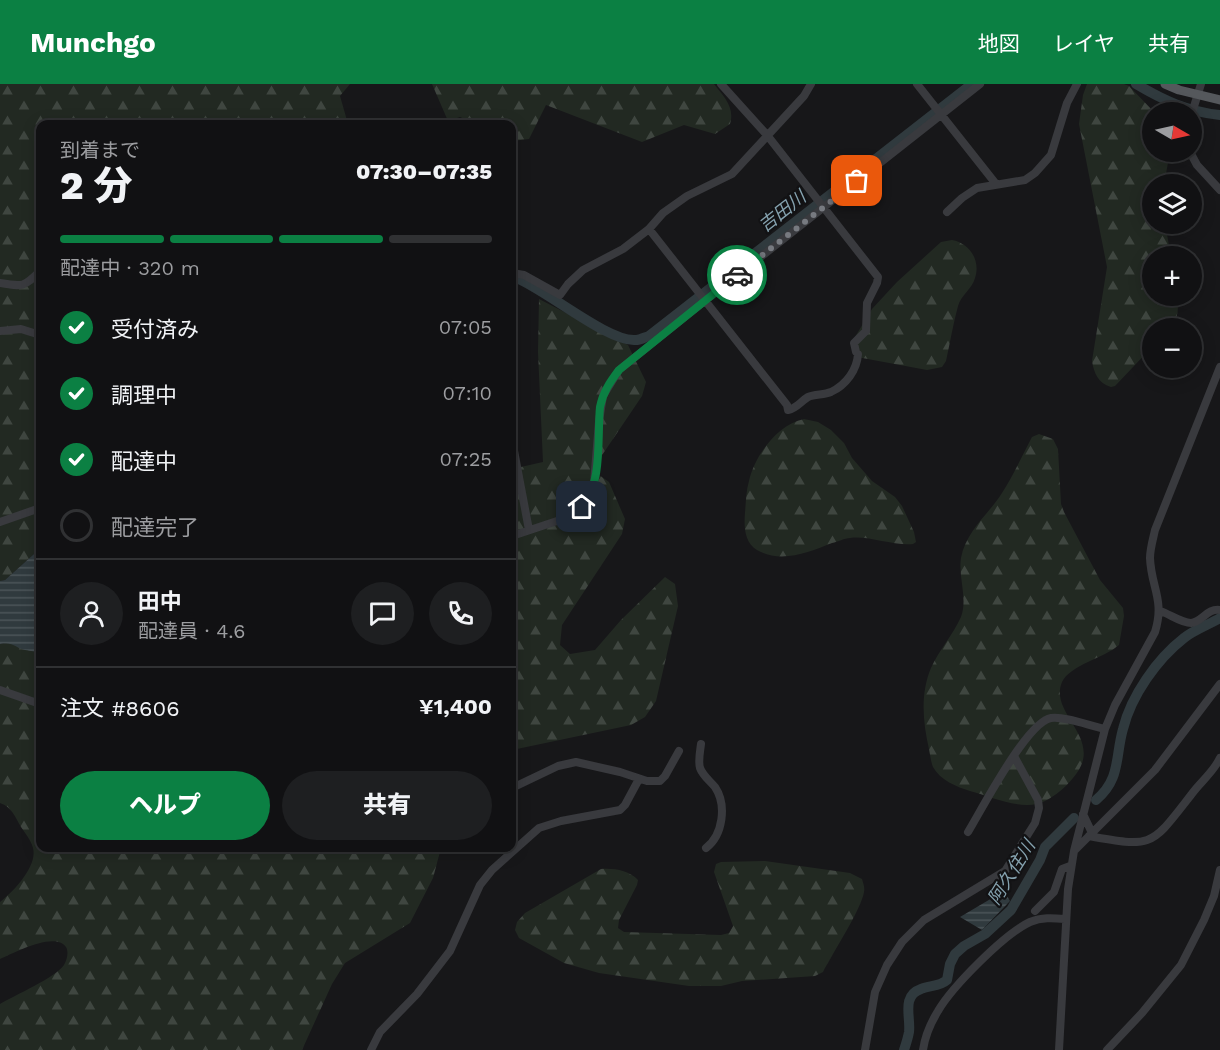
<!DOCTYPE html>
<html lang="ja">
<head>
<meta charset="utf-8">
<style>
	body { margin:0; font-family:"Work Sans","Noto Sans JP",sans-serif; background:#1e1f21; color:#f1f3f6; height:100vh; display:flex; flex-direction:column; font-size:22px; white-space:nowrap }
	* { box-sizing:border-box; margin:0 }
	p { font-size:20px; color:#9c9da0 }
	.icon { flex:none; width:33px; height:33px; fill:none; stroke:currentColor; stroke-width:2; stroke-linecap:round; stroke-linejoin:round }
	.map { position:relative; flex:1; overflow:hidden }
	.sheet { position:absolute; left:36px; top:36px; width:480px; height:732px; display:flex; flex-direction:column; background:#111113; border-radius:12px; box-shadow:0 3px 15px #0003,0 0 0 2px #303133 }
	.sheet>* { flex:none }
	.needle { width:39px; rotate:99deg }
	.fabs { position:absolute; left:1142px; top:18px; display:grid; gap:12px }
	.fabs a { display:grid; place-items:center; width:60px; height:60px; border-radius:50%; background:#111113; box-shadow:0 3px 15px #0003,0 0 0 2px #303133; font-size:30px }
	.pin { position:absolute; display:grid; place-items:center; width:51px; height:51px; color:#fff; margin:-26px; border-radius:12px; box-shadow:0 3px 9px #0006 }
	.courier { position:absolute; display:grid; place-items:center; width:60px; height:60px; margin:-30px; border:4px solid #0b8043; border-radius:50%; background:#fff; color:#222; box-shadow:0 2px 8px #0007 }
	.headline em { font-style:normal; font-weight:800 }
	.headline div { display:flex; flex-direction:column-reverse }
	.headline { display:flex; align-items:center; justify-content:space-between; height:102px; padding:0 24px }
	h1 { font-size:39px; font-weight:800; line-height:45px }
	.bar { display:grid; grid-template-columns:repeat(4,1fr); gap:9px 6px; align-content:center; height:72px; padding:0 24px }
	.bar i { height:8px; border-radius:4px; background:#303133 }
	.bar .selected { background:#0b8043 }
	.bar p { grid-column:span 4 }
	.line { display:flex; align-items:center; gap:15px; padding:0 24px; border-top:2px solid #303133 }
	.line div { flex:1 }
	.round { display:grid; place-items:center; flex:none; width:63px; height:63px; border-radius:32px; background:#1e1f21 }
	ol { padding:0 24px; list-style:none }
	li { display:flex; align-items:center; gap:18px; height:66px }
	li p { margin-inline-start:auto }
	li .icon { padding:6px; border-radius:50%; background:#0b8043; color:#fff; stroke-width:4 }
	li:last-child { color:#9c9da0 }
	li i { width:33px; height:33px; border:3px solid #303133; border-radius:50% }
	.button { display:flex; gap:12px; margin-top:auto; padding:12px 24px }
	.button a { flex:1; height:69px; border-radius:36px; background:#0b8043; color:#fff; font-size:24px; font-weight:800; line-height:69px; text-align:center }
	.button a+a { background:#1e1f21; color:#f1f3f6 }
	header { display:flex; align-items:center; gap:36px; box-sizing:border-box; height:84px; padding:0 30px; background:#0b8043; color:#fff }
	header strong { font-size:28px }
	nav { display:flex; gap:33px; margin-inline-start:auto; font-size:21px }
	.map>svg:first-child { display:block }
	.forest { fill:url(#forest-firs) }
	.water { fill:url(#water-rules) }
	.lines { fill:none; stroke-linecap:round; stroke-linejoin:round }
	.river { stroke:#303a3e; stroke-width:10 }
	.minor { stroke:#393a3e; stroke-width:8 }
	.major { stroke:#55585c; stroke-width:9 }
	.done { stroke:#777a80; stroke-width:6; stroke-dasharray:0 10.8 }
	.route { stroke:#0b8043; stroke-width:8 }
	.labels { text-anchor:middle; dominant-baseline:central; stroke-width:4.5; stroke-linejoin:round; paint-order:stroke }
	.water-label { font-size:18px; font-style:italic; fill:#85a2af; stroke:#121214 }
</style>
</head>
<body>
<header>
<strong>Munchgo</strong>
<nav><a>地図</a><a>レイヤ</a><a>共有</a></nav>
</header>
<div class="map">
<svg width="1220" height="966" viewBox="0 0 1220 966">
	<defs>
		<pattern id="forest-firs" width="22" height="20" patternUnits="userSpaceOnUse" patternTransform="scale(1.5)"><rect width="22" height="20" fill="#222922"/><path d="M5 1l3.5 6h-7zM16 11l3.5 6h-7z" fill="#3f4640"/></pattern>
		<pattern id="water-rules" width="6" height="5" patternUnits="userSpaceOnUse" patternTransform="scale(1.5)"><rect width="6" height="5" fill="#303a3e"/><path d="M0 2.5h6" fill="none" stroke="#4b5458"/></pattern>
	</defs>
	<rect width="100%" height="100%" fill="#171719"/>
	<path class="forest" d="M 0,0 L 350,0 L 340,12 L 348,40 L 40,40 L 40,454 L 36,461 L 34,470 L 5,496 L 0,497 Z
		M 432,0 L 714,0 C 724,13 735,23 730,40 L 715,50 L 684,41 L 642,58 L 546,21 L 529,55 L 512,57 L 512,40 L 476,40 L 460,33 L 448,37 Z
		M 1087,0 L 1124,0 L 1129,2 L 1154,28 L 1152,28 L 1152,68 L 1170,68 L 1164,100 L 1152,100 L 1152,140 L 1165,140 L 1171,172 L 1152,172 L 1152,212 L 1177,212 C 1179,224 1178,233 1172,244 L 1152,244 L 1152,263 L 1115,302 L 1111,303 C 1098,299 1094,289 1092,277 L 1107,183 L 1079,40 L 1083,11 Z
		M 952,156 C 969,159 981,176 975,194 C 972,205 961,211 958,222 C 953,240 950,259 946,277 L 942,283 L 927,286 L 857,273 L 855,253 L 872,225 L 897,198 L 941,158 Z
		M 539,215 L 628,261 L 646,298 L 642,312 L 592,386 L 609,398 L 625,435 L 622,450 L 562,541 L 560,561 L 570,570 L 595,566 L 621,536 L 665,493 L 675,500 L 678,522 L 656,617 L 645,633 L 631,641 L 512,666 L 512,385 L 543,378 L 538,268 Z
		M 804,335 L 818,338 L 831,346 L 844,359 L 852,374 L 872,397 L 895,413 L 902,422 L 914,448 L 916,458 L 913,460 C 893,462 868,451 850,454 C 844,454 838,458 832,459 C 809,468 781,480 757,466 C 744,458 744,442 745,429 C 746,418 746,407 749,397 C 755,371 778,340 804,335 Z
		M 1039,350 L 1053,355 L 1058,365 L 1061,420 L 1064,428 L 1100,496 L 1123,524 L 1124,532 L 1119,561 C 1104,574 1070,581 1062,598 C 1048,631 1107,655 1073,694 C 1066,703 1055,712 1045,717 C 1024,728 992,713 970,707 C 957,703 940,696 933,683 C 931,678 930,670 929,665 C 923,639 920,610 931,584 C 939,566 953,551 961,533 C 968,514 958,493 961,474 C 966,447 988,431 1002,409 C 1013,392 1022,372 1032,353 Z
		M 10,558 C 20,564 30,565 40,570 L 40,764 L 441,764 L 433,794 L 410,839 L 345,879 L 332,900 L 302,966 L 0,966 L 0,920 C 15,911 55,894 64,881 C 67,876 69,868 66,863 C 54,847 14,869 0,875 L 0,818 C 13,808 38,782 33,764 C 31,756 25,749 21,743 C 15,733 12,723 0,719 L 0,560 Z
		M 765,777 L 850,789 L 862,795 C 863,799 865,803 864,808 C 861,826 832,870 823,888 L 815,892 L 742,897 L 721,902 L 689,902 L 599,889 L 564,879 L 519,854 L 515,846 L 517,838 L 525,829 L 601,785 C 613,784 629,786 638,796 L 637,801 L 619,836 L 618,844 L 624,848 L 721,851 L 729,849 L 733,842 L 714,788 L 716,780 L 721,778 Z"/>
	<path class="water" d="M 40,454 L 40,570 C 35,567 31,567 25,566 C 13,563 15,558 0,560 L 0,497 L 5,496 L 34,470 L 36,461 Z
		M 1004,807 L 1010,817 L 982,846 L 960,833 Z"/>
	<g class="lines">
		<path class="river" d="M 1136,0 C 1163,16 1188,28 1220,31
			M 512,192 C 542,202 608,259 636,256 C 640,256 645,253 649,252 L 972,0
			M 1096,716 C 1121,695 1115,673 1123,645 C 1131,612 1157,575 1184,554 C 1194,546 1208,541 1220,534
			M 904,966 C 906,960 908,954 909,948 C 911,933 901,912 921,905 C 930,901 939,903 947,896 L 950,880 L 955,870 L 964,862 L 985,850 L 1011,826 L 1040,776 L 1045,763 L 1074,734"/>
		<path class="minor" d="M 917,0 L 996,100
			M 1191,32 L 1201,0
			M 1190,68 L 1197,81 L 1220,106
			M 947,128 L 962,114 L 977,104 L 1025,96 L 1035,89 L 1051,71 L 1067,19 L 1077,0
			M 649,145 L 787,321 L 788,326 C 797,324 800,318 808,313 C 815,310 824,311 831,308 C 846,301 857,286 858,270 L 856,268 L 854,259 L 866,247 L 867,219 L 877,199 L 878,193 L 767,51 L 721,0
			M 512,189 L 524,191 L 560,211 L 568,200 L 583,186 L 623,165 L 649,145 L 663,129 L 687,112 L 732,90 L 804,12 L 811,0
			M 0,199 C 23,203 24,203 40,187
			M 0,247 L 21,245 L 40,251
			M 512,356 L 529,446
			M 0,438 L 40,424
			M 512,452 L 566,434 L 577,427 L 587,418 L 594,399 L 599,337 L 603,312 L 619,286 L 706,216 L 980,0
			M 1160,527 C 1170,530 1181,539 1191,539 C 1202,538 1207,524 1220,526
			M 0,606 L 40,620
			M 701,660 C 700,668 698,677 700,684 C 703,692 710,697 715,703 C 727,721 723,751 706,764
			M 512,704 L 558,682 L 576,678 L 620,688 L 647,697 L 660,697 L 665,692 L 679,667
			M 1083,730 L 1092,749
			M 968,748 C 982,725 1027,638 1051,634 C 1065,632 1090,642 1105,645
			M 1089,752 C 1154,764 1151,762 1191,711 C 1200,698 1213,689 1220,674
			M 1075,766 L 1155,686 L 1220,600
			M 1035,827 L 1054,808 L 1062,785 L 1070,782
			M 371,966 L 380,948 L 417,910 L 450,867 L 480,801 L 492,786 L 539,744 L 561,737 L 620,726 L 625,721 L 639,695
			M 865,966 L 875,908 L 887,881 L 902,858 L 924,836 L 1005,787 L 1035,739 L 1039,724 L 1038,716 L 1014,672
			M 923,966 C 925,952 930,940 938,927 C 952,903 1004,850 1030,838 C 1042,833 1053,834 1066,835
			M 1059,966 L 1068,805 L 1074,767 L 1105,645 L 1115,621 L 1155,548 C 1165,516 1151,503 1150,474 C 1150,465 1153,455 1155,446 L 1220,283
			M 1107,966 L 1142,929 L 1181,881 L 1204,836 L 1214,812 L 1220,786"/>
		<path class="major" d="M 1165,0 L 1179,6 L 1220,16"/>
	</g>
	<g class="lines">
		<path class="done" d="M 737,191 L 857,97"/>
		<path class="route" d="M 582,423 C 603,400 597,352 600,323 C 603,308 610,298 619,286 L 737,191"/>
	</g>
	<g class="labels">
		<g class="water-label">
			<text transform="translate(782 127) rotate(-38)">吉田川</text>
			<text transform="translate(1011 788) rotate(-58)">阿久住川</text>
		</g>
	</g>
</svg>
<div class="fabs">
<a><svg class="needle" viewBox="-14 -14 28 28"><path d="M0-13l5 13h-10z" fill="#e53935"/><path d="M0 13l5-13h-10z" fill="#9c9da0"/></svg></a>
<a><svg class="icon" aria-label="layers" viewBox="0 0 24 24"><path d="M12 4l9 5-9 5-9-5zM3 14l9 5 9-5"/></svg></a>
<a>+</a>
<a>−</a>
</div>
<div class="pin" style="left:857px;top:97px;background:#ea580c"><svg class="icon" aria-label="bag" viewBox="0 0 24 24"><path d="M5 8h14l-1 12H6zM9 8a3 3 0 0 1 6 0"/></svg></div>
<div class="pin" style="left:582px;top:423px;background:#1f2937"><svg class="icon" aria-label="home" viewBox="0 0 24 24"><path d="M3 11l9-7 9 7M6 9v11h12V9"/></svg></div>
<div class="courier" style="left:737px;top:191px"><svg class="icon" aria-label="car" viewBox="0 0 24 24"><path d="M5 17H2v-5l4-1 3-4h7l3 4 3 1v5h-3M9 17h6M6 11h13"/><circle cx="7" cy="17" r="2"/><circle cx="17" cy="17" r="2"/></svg></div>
<section class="sheet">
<div class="headline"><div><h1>2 分</h1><p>到着まで</p></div><em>07:30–07:35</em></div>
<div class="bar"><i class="selected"></i><i class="selected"></i><i class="selected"></i><i></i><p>配達中 · 320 m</p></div>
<ol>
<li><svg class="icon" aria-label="check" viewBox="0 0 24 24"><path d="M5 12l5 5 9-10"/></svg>受付済み<p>07:05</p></li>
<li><svg class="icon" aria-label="check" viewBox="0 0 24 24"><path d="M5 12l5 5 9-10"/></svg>調理中<p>07:10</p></li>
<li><svg class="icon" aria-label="check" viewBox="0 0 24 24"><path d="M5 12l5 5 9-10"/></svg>配達中<p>07:25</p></li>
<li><i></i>配達完了</li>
</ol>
<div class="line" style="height:108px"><a class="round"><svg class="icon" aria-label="person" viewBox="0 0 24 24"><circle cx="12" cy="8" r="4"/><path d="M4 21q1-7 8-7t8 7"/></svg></a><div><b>田中</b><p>配達員 · 4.6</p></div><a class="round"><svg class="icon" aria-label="chat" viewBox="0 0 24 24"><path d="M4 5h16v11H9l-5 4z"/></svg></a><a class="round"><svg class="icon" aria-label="phone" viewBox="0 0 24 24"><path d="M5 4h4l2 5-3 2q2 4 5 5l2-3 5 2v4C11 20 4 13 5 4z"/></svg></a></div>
<div class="line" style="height:78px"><div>注文 #8606</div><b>¥1,400</b></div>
<div class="button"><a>ヘルプ</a><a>共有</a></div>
</section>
</div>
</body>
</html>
